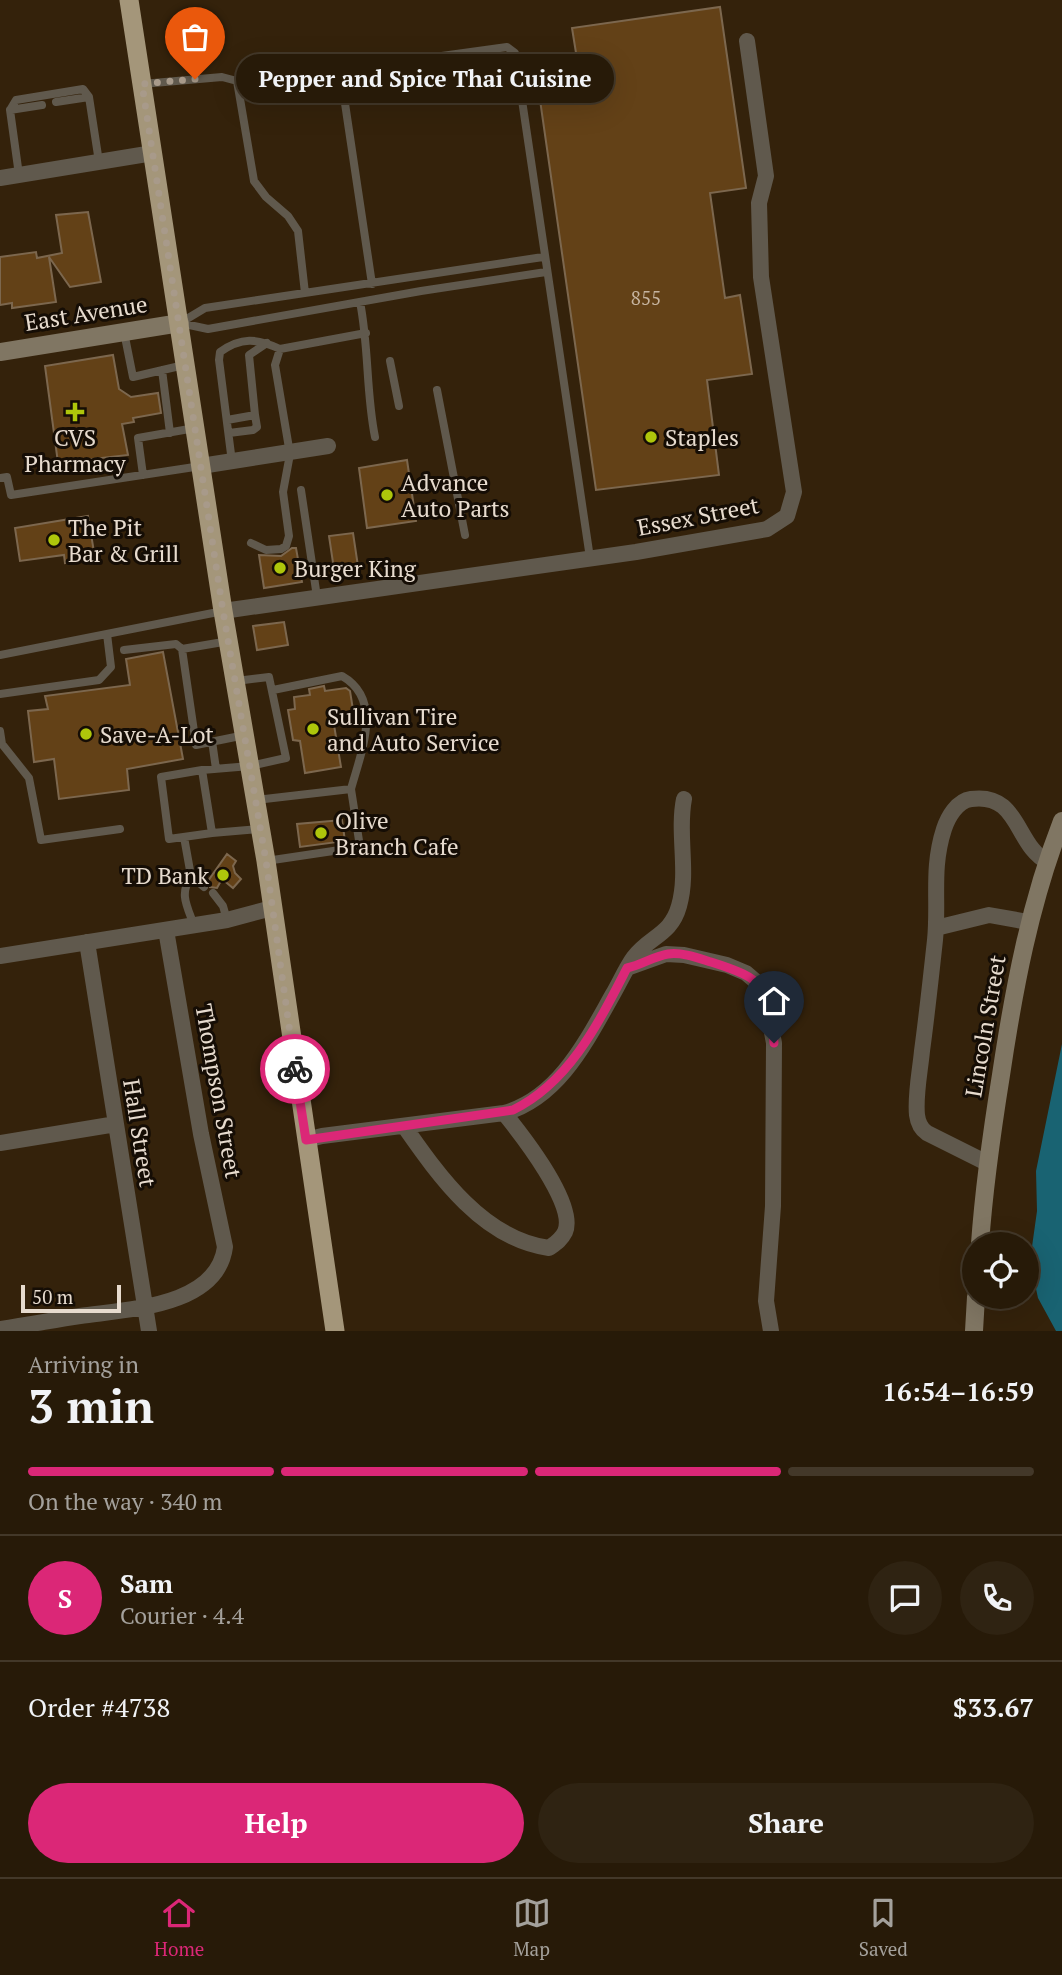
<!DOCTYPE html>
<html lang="en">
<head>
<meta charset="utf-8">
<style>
	body { margin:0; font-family:"PT Serif",serif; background:#2f2312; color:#f1f3f6; height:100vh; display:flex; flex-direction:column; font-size:26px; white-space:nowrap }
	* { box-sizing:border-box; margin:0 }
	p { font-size:23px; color:#a4a19c }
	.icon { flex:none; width:38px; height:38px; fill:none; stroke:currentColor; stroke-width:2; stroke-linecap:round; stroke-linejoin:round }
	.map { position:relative; height:1331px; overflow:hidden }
	.drawer { display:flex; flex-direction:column; background:#271a08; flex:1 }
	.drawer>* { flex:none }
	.fabs { position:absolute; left:962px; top:1232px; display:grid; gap:14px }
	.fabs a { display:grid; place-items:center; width:77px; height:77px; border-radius:50%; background:#271a08; box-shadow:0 7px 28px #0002,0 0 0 2px #433829; font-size:35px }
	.scale { position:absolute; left:21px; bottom:18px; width:100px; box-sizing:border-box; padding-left:7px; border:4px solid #e7dbce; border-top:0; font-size:19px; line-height:24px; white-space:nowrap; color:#e7dbce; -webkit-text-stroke:5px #150d05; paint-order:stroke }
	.pin { position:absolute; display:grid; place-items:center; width:60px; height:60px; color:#fff; margin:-72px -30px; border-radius:50% 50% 50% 0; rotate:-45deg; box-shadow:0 0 7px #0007 }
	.pin .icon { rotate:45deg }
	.courier { position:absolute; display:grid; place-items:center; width:70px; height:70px; margin:-35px; border:5px solid #db2777; border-radius:50%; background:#fff; color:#222; box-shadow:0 2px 9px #0007 }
	.bubble { position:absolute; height:49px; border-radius:24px; background:#271a08; box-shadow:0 7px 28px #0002,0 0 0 2px #433829; font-size:23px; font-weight:700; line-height:49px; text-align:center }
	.headline em { font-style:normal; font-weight:700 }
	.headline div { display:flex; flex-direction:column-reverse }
	.headline { display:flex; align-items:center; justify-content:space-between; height:119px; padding:0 28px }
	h1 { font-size:46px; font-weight:700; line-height:52px }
	.bar { display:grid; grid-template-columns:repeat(4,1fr); gap:10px 7px; align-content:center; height:84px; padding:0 28px }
	.bar i { height:9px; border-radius:5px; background:#433829 }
	.bar .on { background:#db2777 }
	.bar p { grid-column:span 4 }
	.line { display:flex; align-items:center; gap:18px; padding:0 28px; border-top:2px solid #433829 }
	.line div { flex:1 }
	.round { display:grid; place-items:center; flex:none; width:74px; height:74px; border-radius:37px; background:#2f2312 }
	.primary-button { display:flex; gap:14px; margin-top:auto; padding:14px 28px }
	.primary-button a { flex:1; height:80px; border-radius:42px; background:#db2777; color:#fff; font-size:28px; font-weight:700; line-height:80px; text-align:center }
	.primary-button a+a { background:#2f2312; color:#f1f3f6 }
	.tab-bar { display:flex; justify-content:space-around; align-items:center; height:98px; border-top:2px solid #433829; background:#271a08; font-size:19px; color:#a4a19c }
	.tab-bar a { display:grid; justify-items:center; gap:4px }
	.tab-bar .on { color:#db2777 }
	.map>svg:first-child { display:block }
	.water { fill:#196372 }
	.building { fill:#634117; stroke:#7c674e; stroke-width:2 }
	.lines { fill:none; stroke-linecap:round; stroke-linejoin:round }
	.service { stroke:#60594d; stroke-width:8 }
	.minor { stroke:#60594d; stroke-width:16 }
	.secondary { stroke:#807663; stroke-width:18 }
	.trunk { stroke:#a4967a; stroke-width:19 }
	.done { stroke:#a89a8a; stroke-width:7; stroke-dasharray:0 12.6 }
	.route { stroke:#db2777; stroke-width:9 }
	.poi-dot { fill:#aec60b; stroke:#150d05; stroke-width:2.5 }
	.labels { text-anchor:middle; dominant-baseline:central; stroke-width:6; stroke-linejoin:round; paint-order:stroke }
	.number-label { font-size:19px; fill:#c6b4a0 }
	.street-label { font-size:23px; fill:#e7dbce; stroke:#150d05 }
	.poi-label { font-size:23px; fill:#e7dbce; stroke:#150d05; text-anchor:start }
</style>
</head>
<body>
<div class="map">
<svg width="1062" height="1331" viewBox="0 0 1062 1331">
	<rect width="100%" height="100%" fill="#34220b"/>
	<path class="water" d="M 1062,1044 L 1062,1331 L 1056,1331 L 1038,1298 L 1030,1261 L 1037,1211 L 1036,1171 Z"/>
	<path class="building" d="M 720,7 L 746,188 L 710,193 L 725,298 L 740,295 L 752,374 L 707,380 L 719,475 L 596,490 L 535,65 L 577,59 L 572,28 Z
		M 88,212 L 101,282 L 70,287 L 49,257 L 56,302 L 12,308 L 12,303 L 0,305 L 0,257 L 36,252 L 37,258 L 62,253 L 56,215 Z
		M 113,355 L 119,389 L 131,397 L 158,393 L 161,413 L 133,418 L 134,422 L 122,424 L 128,455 L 58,463 L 45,366 Z
		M 407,460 L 416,521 L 367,528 L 359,468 Z
		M 88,516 L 94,552 L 76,554 L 76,561 L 65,563 L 64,555 L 20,561 L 15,528 Z
		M 353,533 L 359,573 L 335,576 L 329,536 Z
		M 292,548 L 296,548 L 302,582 L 264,588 L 259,555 L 281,556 Z
		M 284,622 L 288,645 L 257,650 L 253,626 Z
		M 163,652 L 183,759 L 127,769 L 129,790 L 59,799 L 54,759 L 34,762 L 28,711 L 48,709 L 45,696 L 130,685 L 126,659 Z
		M 324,686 L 325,691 L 346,688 L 350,691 L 354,716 L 333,719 L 341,767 L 305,773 L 300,741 L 293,740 L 288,710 L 295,709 L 294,697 L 310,695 L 309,689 Z
		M 342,820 L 345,841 L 300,847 L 297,824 Z
		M 227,854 L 236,861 L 233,866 L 235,873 L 241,879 L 233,888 L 222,879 L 217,888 L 210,887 L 208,881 Z"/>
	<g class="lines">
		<path class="service" d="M 340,70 L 372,284
			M 237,81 L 254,181 L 266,197 L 288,216 L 298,231 L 305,293
			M 142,84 L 222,77 L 237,81 L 340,70 L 507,47 L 515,53 L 590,558
			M 56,102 L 89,97
			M 10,110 L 42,105
			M 19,175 L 10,110 L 16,100 L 83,89 L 89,97 L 99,162
			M 360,302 C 369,347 366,393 375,437
			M 180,323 L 208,329 L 421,291 L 546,272
			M 180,323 L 205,308 L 543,257
			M 124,332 L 133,377 L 184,365
			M 390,361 L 399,406
			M 162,370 L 170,433
			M 437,390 L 465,535
			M 227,420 L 255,415 L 249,355 L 267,343
			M 229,433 L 253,430 L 257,427 L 255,415
			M 232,462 L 219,360 L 220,352 C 241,337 257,338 280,349
			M 143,475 L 138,438 L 195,428
			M 0,478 L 7,477 L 11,495 L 201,466
			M 301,490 L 317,597
			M 251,543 L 266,550 L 281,549 L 286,546 L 289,536 L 283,492 L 290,454 L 275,365 L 280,349 L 366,333
			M 229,641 L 182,649 L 196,745 L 245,735
			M 124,650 L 176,644 L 182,649
			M 0,655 L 223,611
			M 273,690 L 342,676 C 384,700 361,752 351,789
			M 0,694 L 99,680 L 111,667 L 107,634
			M 0,731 L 2,744 L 29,778 L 41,840 L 120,829
			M 212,741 L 216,769
			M 202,770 L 250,766 L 286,758 L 269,677 L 236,681
			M 256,800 L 351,789 L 360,847 L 266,861
			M 212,833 L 169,839 L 161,777 L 202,770 L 212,833 L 260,829
			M 184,837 L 191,876 L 204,887
			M 191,876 C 179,894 187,906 194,925
			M 213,893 L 223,906 L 227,920"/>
		<path class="minor" d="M 0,178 L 153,153
			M 201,466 L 328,446
			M 223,611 L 636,552 L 767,529 L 787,516 L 794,492 L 761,277 L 759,203 L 766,176 L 747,41
			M 936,928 L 989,915 L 1028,922
			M 87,942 L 149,1331
			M 0,956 L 227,920 L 272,908
			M 627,968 L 666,954 L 684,955 L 727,965 L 746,973 L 760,985 L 765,996 L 774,1043 L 773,1206 L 766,1301 L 771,1331
			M 504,1113 C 559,1098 587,1040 613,994 C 620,982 626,968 634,957 C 650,936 671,935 679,906 C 689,871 677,834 684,799
			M 306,1140 L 322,1136 L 504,1113 C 521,1134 577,1205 565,1232 C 561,1240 556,1243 549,1248 C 483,1239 439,1176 404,1126
			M 0,1143 L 116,1124
			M 987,1163 L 927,1133 C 921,1129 918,1123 917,1115 C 915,1095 920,1072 922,1051 C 927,1014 931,977 935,940 C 939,901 931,869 944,829 C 948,817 957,801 971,799 C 1020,792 1015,846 1048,862
			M 0,1329 C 27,1325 54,1320 80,1316 C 128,1309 217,1307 225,1247 L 201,1134 L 166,930"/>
		<path class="secondary" d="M 0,352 L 180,323
			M 980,1244 C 984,1187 992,1131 1001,1075 C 1014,988 1030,903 1062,821
			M 974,1331 L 976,1297"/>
		<path class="trunk" d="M 129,0 L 223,611 L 266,861 L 335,1331"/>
	</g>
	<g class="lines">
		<path class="done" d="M 195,79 L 142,84 L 223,611 L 266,861 L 295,1069"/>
		<path class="route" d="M 295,1069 L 306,1140 L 513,1110 C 570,1082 599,1022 627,968 C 642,965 654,956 668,954 C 682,952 698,958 711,962 C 765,979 769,986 774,1043"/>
	</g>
	<g class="poi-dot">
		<path d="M71.5 401.5h7v7h7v7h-7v7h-7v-7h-7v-7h7z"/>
		<circle cx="651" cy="437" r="7"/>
		<circle cx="387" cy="495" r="7"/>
		<circle cx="54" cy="540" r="7"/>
		<circle cx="280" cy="568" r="7"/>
		<circle cx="313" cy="729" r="7"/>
		<circle cx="86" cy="734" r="7"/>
		<circle cx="321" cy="833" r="7"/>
		<circle cx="223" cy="875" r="7"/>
	</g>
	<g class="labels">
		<g class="number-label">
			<text x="646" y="297">855</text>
		</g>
		<g class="street-label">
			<text transform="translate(86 313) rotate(-9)">East Avenue</text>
			<text transform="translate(698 516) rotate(-11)">Essex Street</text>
			<text transform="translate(985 1026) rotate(-80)">Lincoln Street</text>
			<text transform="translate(219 1091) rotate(80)">Thompson Street</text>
			<text transform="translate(140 1133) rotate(81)">Hall Street</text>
		</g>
		<g class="poi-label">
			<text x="75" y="437" text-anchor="middle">CVS<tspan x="75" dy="26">Pharmacy</tspan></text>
			<text x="665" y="437">Staples</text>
			<text x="401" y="482">Advance<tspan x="401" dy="26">Auto Parts</tspan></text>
			<text x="68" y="527">The Pit<tspan x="68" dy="26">Bar &amp; Grill</tspan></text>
			<text x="294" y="568">Burger King</text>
			<text x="327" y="716">Sullivan Tire<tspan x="327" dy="26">and Auto Service</tspan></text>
			<text x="100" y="734">Save-A-Lot</text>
			<text x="335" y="820">Olive<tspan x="335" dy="26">Branch Cafe</tspan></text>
			<text x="209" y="875" text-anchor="end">TD Bank</text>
		</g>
	</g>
</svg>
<div class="fabs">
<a><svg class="icon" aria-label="locate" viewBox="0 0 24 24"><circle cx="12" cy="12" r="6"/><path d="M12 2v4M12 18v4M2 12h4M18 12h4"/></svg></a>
</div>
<div class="scale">50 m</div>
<div class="pin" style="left:195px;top:79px;background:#ea580c"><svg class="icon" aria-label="bag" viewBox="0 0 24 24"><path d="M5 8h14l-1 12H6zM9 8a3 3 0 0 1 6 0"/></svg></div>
<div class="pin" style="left:774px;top:1043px;background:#1f2937"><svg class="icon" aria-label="home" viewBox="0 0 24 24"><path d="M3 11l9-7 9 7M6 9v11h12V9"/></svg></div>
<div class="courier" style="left:295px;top:1069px"><svg class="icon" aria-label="bike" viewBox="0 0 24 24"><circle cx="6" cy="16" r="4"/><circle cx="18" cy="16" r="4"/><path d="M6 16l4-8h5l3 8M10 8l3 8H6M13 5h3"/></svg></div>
<div class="bubble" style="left:236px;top:54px;width:378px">Pepper and Spice Thai Cuisine</div>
</div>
<section class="drawer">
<div class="headline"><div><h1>3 min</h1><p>Arriving in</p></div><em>16:54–16:59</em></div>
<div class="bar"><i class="on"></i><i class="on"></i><i class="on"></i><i></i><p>On the way · 340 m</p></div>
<div class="line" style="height:126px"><b class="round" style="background:#db2777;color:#fff">S</b><div><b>Sam</b><p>Courier · 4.4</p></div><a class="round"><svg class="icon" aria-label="chat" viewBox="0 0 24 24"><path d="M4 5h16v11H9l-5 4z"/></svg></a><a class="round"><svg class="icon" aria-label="phone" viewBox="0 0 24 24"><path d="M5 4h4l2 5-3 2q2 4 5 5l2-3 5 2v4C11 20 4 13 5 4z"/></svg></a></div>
<div class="line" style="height:91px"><div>Order #4738</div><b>$33.67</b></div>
<div class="primary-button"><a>Help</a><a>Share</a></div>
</section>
<nav class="tab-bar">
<a class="on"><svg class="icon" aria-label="home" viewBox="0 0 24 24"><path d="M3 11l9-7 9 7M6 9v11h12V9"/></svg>Home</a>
<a><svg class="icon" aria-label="map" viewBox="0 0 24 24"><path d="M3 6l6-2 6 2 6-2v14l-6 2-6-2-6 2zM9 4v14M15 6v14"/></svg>Map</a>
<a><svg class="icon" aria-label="saved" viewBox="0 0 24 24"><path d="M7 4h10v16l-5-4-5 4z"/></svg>Saved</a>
</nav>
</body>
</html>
